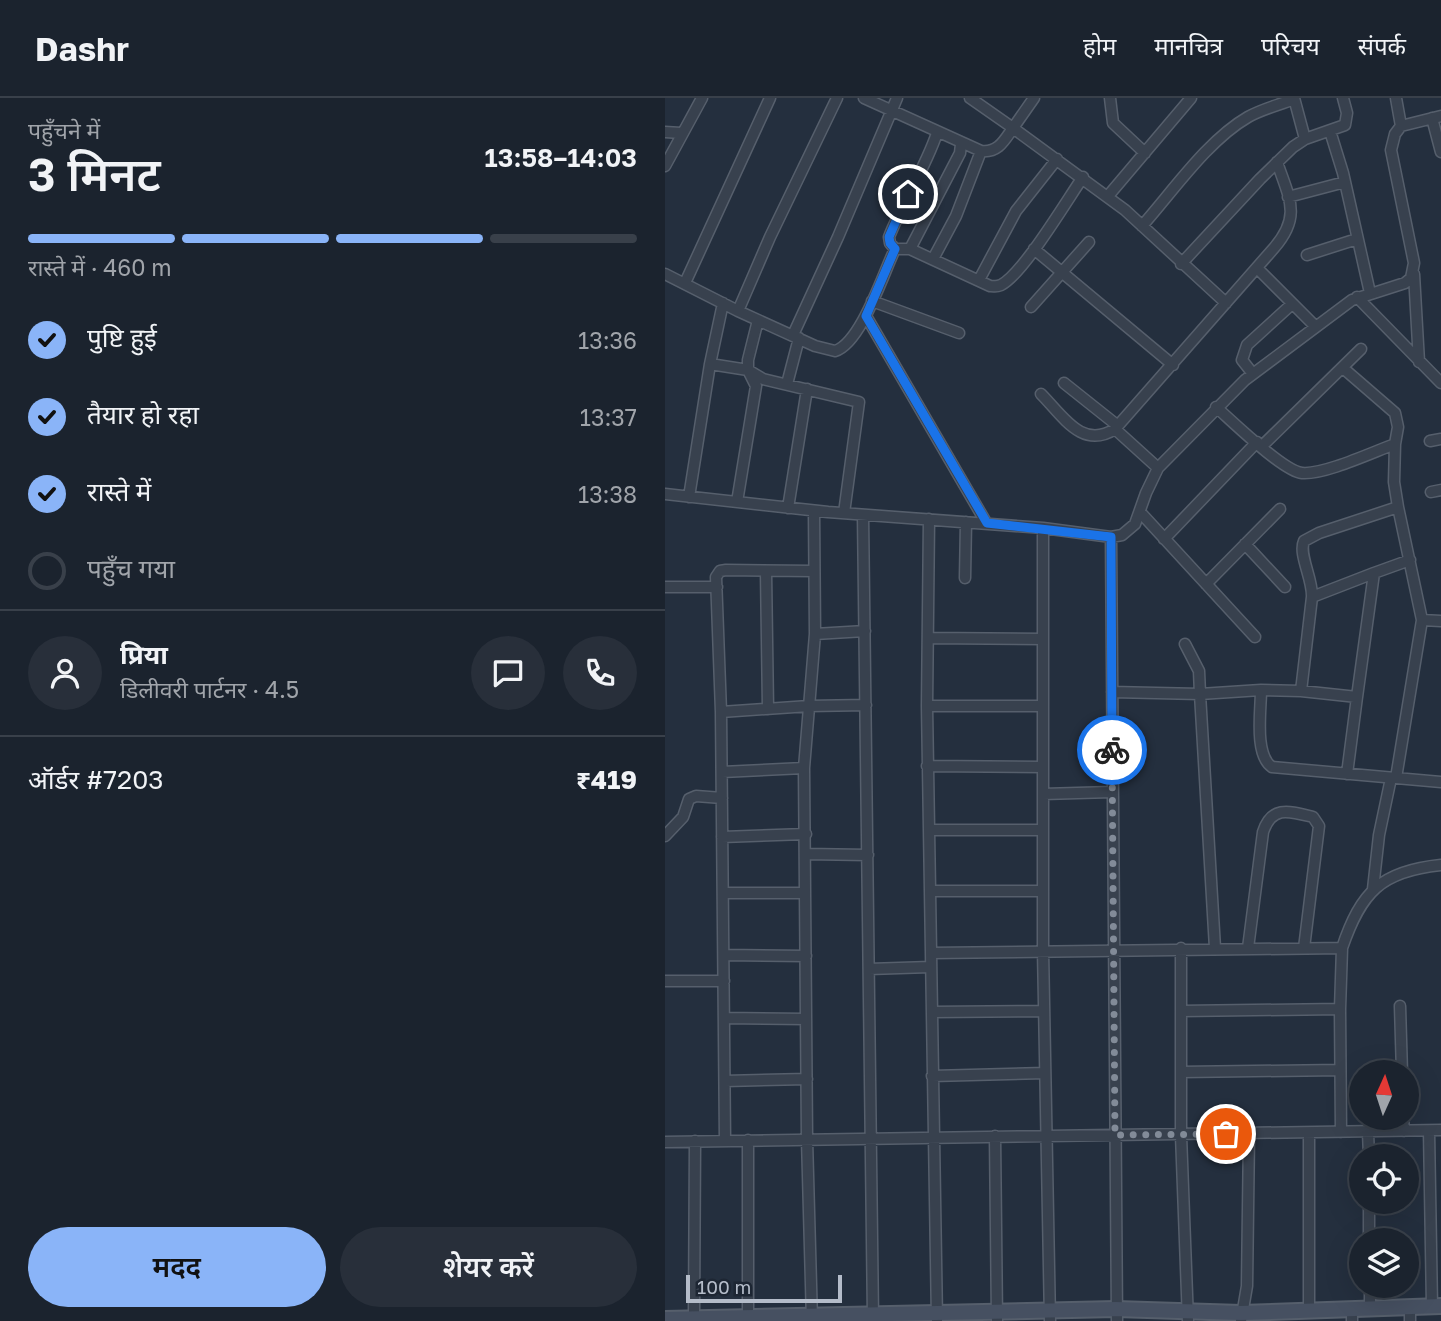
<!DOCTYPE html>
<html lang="hi">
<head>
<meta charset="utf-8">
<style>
	body { margin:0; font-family:"Golos Text","Noto Sans Devanagari",sans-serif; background:#282f3a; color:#f1f3f6; height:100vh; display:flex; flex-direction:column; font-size:26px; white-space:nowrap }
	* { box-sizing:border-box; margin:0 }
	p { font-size:23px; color:#a0a4aa }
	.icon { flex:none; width:38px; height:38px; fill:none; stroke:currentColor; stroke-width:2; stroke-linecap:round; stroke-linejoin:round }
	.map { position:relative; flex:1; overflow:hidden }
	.side { display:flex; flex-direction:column; background:#1b232e; width:665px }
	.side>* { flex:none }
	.needle { width:46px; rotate:3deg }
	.controls { position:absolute; left:684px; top:962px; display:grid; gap:14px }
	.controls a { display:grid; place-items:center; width:70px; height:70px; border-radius:50%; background:#1b232e; box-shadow:0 7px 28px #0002,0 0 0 2px #39404a; font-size:35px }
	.scale { position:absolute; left:21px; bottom:18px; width:156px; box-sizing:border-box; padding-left:7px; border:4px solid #b4bcc9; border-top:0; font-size:19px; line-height:24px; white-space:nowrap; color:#b4bcc9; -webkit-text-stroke:5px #1d2633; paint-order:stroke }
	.pin { position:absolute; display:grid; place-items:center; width:60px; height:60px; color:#fff; margin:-30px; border:4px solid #fff; border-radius:50%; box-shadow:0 2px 7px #0007 }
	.courier { position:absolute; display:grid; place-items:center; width:70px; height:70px; margin:-35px; border:5px solid #1a73e8; border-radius:50%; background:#fff; color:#222; box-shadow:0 2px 9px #0007 }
	.head em { font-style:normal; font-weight:600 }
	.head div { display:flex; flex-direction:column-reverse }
	.head { display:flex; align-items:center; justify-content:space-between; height:119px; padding:0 28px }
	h1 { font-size:46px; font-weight:600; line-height:52px }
	.bar { display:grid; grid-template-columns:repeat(4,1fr); gap:10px 7px; align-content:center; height:84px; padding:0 28px }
	.bar i { height:9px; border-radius:5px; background:#39404a }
	.bar .active { background:#8ab4f8 }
	.bar p { grid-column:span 4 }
	.line { display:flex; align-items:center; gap:18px; padding:0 28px; border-top:2px solid #39404a }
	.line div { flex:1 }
	.round { display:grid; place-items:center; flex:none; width:74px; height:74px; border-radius:37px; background:#282f3a }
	ol { padding:0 28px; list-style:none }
	li { display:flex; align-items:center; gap:21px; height:77px }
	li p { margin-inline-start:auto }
	li .icon { padding:7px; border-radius:50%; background:#8ab4f8; color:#111; stroke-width:4 }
	li:last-child { color:#a0a4aa }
	li i { width:38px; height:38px; border:4px solid #39404a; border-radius:50% }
	.cta { display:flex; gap:14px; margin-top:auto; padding:14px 28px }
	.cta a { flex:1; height:80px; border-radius:42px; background:#8ab4f8; color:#111; font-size:28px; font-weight:600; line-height:80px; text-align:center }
	.cta a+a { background:#282f3a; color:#f1f3f6 }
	header { display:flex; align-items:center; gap:42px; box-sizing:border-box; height:98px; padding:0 35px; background:#1b232e; border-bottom:2px solid #39404a }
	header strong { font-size:33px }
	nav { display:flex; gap:38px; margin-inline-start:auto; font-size:24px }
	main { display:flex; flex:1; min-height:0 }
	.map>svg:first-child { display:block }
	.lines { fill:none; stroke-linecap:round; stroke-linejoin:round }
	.street-casing { stroke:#565f6c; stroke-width:13 }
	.secondary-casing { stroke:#565f6c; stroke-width:18 }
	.street { stroke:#38414e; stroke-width:10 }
	.secondary { stroke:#465061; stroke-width:14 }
	.done { stroke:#828b98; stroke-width:7; stroke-dasharray:0 12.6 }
	.route { stroke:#1a73e8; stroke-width:9 }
</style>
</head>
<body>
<header>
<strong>Dashr</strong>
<nav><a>होम</a><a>मानचित्र</a><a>परिचय</a><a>संपर्क</a></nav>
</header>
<main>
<section class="side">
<div class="head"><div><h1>3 मिनट</h1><p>पहुँचने में</p></div><em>13:58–14:03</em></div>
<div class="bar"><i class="active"></i><i class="active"></i><i class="active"></i><i></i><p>रास्ते में · 460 m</p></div>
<ol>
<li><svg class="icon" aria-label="check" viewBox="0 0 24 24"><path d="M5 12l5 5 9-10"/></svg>पुष्टि हुई<p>13:36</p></li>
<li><svg class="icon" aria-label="check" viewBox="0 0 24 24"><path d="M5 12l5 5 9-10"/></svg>तैयार हो रहा<p>13:37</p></li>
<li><svg class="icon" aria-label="check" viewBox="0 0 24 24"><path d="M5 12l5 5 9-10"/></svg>रास्ते में<p>13:38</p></li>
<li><i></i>पहुँच गया</li>
</ol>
<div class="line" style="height:126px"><a class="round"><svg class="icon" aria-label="person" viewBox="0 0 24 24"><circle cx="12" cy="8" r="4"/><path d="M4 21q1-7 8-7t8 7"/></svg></a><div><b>प्रिया</b><p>डिलीवरी पार्टनर · 4.5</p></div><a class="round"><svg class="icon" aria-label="chat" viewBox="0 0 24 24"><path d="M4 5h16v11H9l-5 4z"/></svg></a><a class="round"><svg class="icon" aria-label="phone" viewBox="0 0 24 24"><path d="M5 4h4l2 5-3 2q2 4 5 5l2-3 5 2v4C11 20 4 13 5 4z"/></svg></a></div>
<div class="line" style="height:91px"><div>ऑर्डर #7203</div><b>₹419</b></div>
<div class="cta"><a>मदद</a><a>शेयर करें</a></div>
</section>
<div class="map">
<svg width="776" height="1223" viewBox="0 0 776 1223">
	<rect width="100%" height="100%" fill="#242f3e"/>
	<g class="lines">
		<g class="street-casing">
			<path id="street" d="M 199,0 L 316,53 C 333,55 339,43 348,30 L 460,112 L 561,205
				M 305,0 L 348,30 L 369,0
				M 445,0 L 448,25 L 480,55
				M 629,0 L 640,41
				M 731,0 L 736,28
				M 767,20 L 776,54
				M 665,33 L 678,75 L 705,195
				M 0,34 L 16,35
				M 0,68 L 37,0
				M 443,98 L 526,0
				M 623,99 L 680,84
				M 477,128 C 508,93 543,42 583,19 C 597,11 614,7 629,1
				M 230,151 L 225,145 L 224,139 C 238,103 260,71 272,35
				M 245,151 L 295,55 L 296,46
				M 369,151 L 508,267
				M 642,157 L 692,141
				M 268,161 L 291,118 L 316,53
				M 516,166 L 595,81 L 628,49 L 640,41 L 680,27 L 682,15 L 678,0
				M 592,170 L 651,229
				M 0,176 L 73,213 L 150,248 L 170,253 C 196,245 218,176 230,151 L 245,151 L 325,188 C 331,188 331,189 336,187 C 358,176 402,102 418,79
				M 749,176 L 754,264
				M 314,182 L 351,113 L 392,61
				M 20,185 L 105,0
				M 692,199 L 776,285
				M 207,203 L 294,235
				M 366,209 L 424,144
				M 73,213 L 105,139 L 172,0
				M 201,218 L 322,426
				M 128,237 L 173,139 L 232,0
				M 45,266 L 83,272 L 98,281 L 194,304 L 179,415
				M 588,276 L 577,262 L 582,247 L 627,206
				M 399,285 L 453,328
				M 122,286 L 134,240
				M 376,296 C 398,318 417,352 450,331 L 609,150 C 637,118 624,100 612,64
				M 551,309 C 568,324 618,373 637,375 C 659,377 708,354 730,346 L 733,329 L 730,315 L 678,270
				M 450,331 L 493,370
				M 765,343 L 776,341
				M 730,346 L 729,384 L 733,409 L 757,522 L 731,680
				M 597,348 L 696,251
				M 766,394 L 776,392
				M 0,396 L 163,414 L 378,430 L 446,439 L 457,437 L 470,426 L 481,395 L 493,370 L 580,282 L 687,202 L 740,185 L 746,180 L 749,165 L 726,52 L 730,36 L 736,28 L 776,18
				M 24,399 L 45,266 L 58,205
				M 72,404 L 91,288 L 83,272 L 83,262 L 93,222
				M 123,410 L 142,291
				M 475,414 L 590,539
				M 198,417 L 208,1221
				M 378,430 L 378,852 L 385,1223
				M 446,439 L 452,1223
				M 499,441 L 592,344
				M 580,446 L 620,489
				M 101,474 L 103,611
				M 300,480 L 301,424
				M 541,486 L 615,411
				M 0,489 L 52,489
				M 647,499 C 648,481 633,456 639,443 L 654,435 L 733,409
				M 757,522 L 776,523
				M 150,536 L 200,533
				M 263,540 L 378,541
				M 520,546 L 534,573 L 535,596 L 596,592 C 596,612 589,657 607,669 L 776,684
				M 596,592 L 636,593 L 692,599 L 682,676
				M 636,593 L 647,499 L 709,475
				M 447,594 L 535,596 L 550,850
				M 692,599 L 709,475 L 745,462
				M 262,608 L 264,421
				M 56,614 L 144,608 L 201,607
				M 262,668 L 378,669
				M 57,674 L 139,670
				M 378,696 L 447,694
				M 265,732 L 378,732
				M 0,738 L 18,719 L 24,701 L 31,698 L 57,700
				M 57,739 L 141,736
				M 141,756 L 203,757
				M 708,791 L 714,737 L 726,680
				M 266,793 L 378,793
				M 58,795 L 140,795
				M 516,850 L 516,1037 L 523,1223
				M 583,850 L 598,734 C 607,707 624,713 648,719 L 654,728 L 639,850
				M 677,850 C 696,794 716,773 776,767
				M 266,855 L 677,850 L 675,911 L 676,1034
				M 59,857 L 141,858
				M 204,871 L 265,869
				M 0,883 L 59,883
				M 735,908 L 737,975
				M 516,913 L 675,911
				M 267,914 L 379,913
				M 59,920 L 141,921
				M 516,974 L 675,972
				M 267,978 L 380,975
				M 60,983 L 142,981
				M 738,1020 L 739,1033
				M 764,1033 L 767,1209
				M 703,1034 L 704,1059
				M 644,1035 L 644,1212
				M 330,1038 L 332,1223
				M 83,1042 L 83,1223
				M 60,1043 L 56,614 L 51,479 L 55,473 L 61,472 L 149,473
				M 0,1044 L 776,1032
				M 704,1104 L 704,1143
				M 705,1188 L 705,1211
				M 745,1209 L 745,1223
				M 687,1211 L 687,1223
				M 29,1220 L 30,1043
				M 147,1223 L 142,1041 L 139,670 L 150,536 L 149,413
				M 272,1223 L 262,608 L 378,608
				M 576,1223 L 582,1188 L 584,1036"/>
		</g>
		<g class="secondary-casing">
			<path id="secondary" d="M 0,1221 L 451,1211 L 576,1215 L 776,1208"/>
		</g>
		<use href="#street" class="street"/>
		<use href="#secondary" class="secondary"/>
	</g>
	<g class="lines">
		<path class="done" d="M 447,652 L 450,1037 L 561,1036"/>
		<path class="route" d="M 243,96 L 224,139 L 225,145 L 230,151 L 201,218 L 322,425 L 446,439 L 447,652"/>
	</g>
</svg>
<div class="controls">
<a><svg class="needle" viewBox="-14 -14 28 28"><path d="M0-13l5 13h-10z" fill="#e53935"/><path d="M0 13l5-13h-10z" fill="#a0a4aa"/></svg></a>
<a><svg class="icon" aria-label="locate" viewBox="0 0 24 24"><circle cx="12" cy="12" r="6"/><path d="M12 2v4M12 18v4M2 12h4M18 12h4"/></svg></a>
<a><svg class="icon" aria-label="layers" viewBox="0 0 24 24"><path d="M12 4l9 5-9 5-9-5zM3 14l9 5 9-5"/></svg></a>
</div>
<div class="scale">100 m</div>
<div class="pin" style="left:561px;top:1036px;background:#ea580c"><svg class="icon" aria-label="bag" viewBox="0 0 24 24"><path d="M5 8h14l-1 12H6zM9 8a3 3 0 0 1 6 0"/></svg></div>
<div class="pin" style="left:243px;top:96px;background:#1f2937"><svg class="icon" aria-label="home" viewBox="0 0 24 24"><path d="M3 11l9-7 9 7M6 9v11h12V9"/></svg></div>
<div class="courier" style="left:447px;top:652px"><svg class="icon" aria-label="bike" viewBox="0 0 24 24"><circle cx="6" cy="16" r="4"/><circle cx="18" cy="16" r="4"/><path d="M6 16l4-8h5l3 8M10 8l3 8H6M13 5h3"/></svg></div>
</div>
</main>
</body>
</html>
